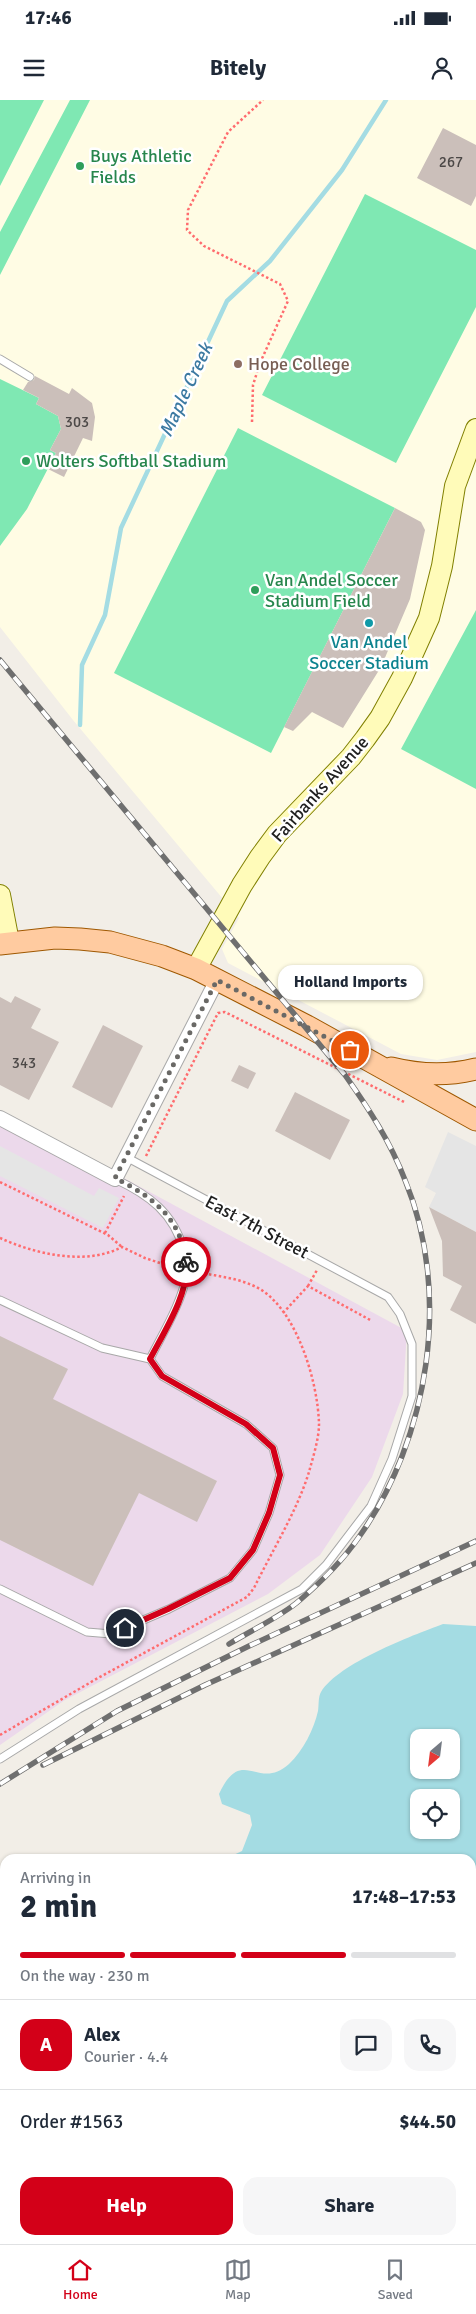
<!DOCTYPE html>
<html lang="en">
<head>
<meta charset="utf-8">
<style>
	body { margin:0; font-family:Signika,sans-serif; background:#f6f6f7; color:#1f2937; height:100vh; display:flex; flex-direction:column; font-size:19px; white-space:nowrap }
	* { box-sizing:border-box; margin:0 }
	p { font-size:16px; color:#747a83 }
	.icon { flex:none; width:28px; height:28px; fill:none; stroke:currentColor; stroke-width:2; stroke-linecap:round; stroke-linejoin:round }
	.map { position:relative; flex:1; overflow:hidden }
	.sheet { position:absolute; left:0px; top:1754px; width:476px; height:391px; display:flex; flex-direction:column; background:#fff; border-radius:15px 15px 0 0; box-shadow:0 1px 4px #0004 }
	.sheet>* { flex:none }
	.needle { width:32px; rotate:208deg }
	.fabs { position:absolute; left:410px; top:1629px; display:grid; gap:10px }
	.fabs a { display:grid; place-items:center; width:50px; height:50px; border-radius:10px; background:#fff; box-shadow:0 1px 4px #0004; font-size:25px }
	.pin { position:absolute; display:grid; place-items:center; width:42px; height:42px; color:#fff; margin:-21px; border:2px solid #fff; border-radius:50%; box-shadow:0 1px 5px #0007 }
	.courier { position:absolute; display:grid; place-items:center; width:50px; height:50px; margin:-25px; border:4px solid #d30018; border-radius:50%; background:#fff; color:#222; box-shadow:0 1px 6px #0007 }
	.bubble { position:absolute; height:35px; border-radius:15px; background:#fff; box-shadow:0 1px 4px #0004; font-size:16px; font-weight:800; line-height:35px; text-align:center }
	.headline em { font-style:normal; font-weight:800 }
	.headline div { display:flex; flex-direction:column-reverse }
	.headline { display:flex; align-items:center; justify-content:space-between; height:85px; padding:0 20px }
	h1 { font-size:32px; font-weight:800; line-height:38px }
	.bar { display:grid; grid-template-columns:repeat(4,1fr); gap:8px 5px; align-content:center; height:60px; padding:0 20px }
	.bar i { height:6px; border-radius:4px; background:#e0e1e3 }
	.bar .selected { background:#d30018 }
	.bar p { grid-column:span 4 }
	.line { display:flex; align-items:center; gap:12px; padding:0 20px; border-top:1px solid #e0e1e3 }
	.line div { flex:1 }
	.round { display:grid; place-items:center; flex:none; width:52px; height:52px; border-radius:15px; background:#f6f6f7 }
	.primary-button { display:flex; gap:10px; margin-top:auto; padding:10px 20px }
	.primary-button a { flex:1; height:58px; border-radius:15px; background:#d30018; color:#fff; font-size:20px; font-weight:800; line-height:58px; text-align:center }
	.primary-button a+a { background:#f6f6f7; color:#1f2937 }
	.status { display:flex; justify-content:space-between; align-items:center; height:35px; padding:0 25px; background:#fff; direction:ltr }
	.status svg { height:14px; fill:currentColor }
	header { display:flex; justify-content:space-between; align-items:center; height:65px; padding:0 20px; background:#fff; font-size:22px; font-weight:800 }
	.dock { display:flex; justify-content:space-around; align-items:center; height:70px; border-top:1px solid #e0e1e3; background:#fff; font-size:14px; color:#747a83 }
	.dock a { display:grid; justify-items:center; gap:2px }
	.dock .selected { color:#d30018 }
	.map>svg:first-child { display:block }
	.industrial { fill:#ecd9eb }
	.education { fill:#fffce4 }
	.wetland { fill:#c3e2d0 }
	.park { fill:#c4fec2 }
	.pitch { fill:#7fe8b3 }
	.parking { fill:#e5e5e5 }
	.water { fill:#a4dce3; fill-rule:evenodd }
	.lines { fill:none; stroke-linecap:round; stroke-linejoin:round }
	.stream { stroke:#a4dce3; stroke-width:4.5 }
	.building { fill:#cbbfba }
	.lane-casing { stroke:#a8a8a8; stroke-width:9 }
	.street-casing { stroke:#a8a8a8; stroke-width:16 }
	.secondary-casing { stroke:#818000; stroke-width:22 }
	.primary-casing { stroke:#9f5800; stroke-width:23 }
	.path { stroke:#ff6c6e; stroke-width:2.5; stroke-dasharray:2.5 2.5; stroke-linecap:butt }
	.lane { stroke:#fff; stroke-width:7 }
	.street { stroke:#fff; stroke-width:14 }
	.secondary { stroke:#fffbb9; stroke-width:20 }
	.primary { stroke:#ffcba0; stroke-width:21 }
	.rail-casing { stroke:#6f6f6f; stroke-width:5.5 }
	.rail { stroke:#fff; stroke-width:4; stroke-dasharray:11; stroke-linecap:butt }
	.done { stroke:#6a6966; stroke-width:5; stroke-dasharray:0 9 }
	.route { stroke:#d30018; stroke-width:6 }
	.leisure-dot { fill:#2e9e5b; stroke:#fff; stroke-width:2 }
	.education-dot { fill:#8d6e63; stroke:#fff; stroke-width:2 }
	.culture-dot { fill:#0f9aa8; stroke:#fff; stroke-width:2 }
	.labels { text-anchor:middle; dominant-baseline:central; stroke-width:5; stroke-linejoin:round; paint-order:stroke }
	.number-label { font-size:15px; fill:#4c4847 }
	.leisure-label { font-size:18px; fill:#27864d; stroke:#fff; text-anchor:start }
	.education-label { font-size:18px; fill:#785e54; stroke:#fff; text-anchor:start }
	.culture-label { font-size:18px; fill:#0d838f; stroke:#fff }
	.street-label { font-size:18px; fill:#212121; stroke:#fff }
	.water-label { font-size:19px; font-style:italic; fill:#3c7aa2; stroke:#fff }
</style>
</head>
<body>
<div class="status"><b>17:46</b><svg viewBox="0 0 49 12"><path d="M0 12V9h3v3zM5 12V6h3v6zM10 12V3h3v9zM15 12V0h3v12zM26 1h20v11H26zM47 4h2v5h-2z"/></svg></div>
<header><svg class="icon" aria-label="menu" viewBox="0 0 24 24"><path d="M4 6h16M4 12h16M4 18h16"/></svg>Bitely<svg class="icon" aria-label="person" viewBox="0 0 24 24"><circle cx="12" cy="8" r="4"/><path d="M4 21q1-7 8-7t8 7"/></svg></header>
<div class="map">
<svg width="476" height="2144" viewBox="0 0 476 2144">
	<rect width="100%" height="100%" fill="#f2eee7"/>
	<path class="industrial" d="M 0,1011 L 407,1231 L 403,1294 L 372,1377 L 320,1455 L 268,1494 L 65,1600 L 0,1645 Z"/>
	<path class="education" d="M 0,0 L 476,0 L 476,952 L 437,960 L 401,954 L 228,863 L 222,849 L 239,818 L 73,620 L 0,527 Z"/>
	<path class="wetland" d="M 5,1829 L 5,2140 L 471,2140 L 471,1905 L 476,1904 L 476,2144 L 0,2144 L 0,1830 Z"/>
	<path class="park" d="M 5,1778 L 5,1829 L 0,1830 L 0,1779 Z
		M 471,1857 L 476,1857 L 476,1904 L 471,1905 Z"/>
	<path class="pitch" d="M 0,0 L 44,0 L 0,86 Z
		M 70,0 L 90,0 L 0,175 L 0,132 Z
		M 365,94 L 476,150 L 476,207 L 396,363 L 262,295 Z
		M 0,279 L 39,298 L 36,304 L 58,316 L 61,329 L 50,350 L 56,353 L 27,409 L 0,446 Z
		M 238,328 L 395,408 L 271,653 L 114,573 Z
		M 476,510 L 476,689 L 401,649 Z"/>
	<path class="parking" d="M 448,1032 L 476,1046 L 476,1132 L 429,1107 L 436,1093 L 425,1087 Z
		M 0,1046 L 94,1096 L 99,1088 L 119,1098 L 103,1128 L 0,1076 Z"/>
	<path class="water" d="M 443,1524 L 476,1526 L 476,1857 L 471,1857 L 471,1759 L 225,1759 L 242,1751 L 252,1725 L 250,1715 L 222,1704 L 219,1694 C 242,1644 258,1692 289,1664 C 303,1651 314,1629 318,1611 C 319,1605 318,1597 321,1592 C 339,1563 411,1536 443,1524 ZM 419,1638 L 451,1638 L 451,1670 L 419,1670 ZM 419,1698 L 451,1698 L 451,1730 L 419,1730 Z"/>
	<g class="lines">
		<path class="stream" d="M 80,625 L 82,565 L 105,515 L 121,428 L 227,201 L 270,161 L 342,70 L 386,0"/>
	</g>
	<path class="building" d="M 443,28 L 476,45 L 476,96 L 471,106 L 417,78 Z
		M 35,276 L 69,294 L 72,288 L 92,303 L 95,317 L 92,341 L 83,338 L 64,377 L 48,369 L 56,353 L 50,350 L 61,329 L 58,316 L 36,304 L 39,298 L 23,290 L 28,282 L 34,280 Z
		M 395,408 L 421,422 L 425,430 L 410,499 L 381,567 L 343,628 L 312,612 L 293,631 L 284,627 Z
		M 15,896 L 41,909 L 31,928 L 59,942 L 29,1000 L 0,985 L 0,897 L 11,903 Z
		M 103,925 L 143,946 L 112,1008 L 72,987 Z
		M 239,965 L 256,973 L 248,989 L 231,981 Z
		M 295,992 L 350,1020 L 330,1060 L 275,1031 Z
		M 429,1107 L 476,1132 L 476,1224 L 450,1210 L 462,1186 L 443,1176 L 442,1141 Z
		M 0,1236 L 68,1269 L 53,1299 L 217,1381 L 197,1422 L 139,1393 L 93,1486 L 0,1440 Z"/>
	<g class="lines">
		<g class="lane-casing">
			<path id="lane" d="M 0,259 L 30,277
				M 115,1079 C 149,1095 174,1113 184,1151 C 186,1158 188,1167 187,1174 C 181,1204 164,1231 150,1259
				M 0,1200 L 102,1248 L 150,1259 L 162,1276 L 246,1324 L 273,1348 L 280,1375 L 269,1413 L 253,1450 L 230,1478 L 169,1509 L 111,1534 L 87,1532 L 0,1489
				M 0,1659 L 79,1609 L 302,1489 L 326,1465 L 371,1406 L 392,1359 L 412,1296 L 412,1244 L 400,1214 L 388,1197 L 126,1057
				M 0,1796 L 5,1795
				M 471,1881 L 476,1880"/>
		</g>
		<g class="street-casing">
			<path id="street" d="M 0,1018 L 115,1079 L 217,880"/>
		</g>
		<g class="secondary-casing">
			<path id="secondary" d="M 0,795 L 9,842
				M 196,869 L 242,785 L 260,757 L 277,734 L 351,657 L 365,639 L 380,618 L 402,578 L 429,518 L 442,466 L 455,386 L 476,329"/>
		</g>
		<g class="primary-casing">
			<path id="primary" d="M 0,844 L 55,838 L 80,839 L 110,842 L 162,856 L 196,869 L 307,926 L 476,1020
				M 391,968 C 419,975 448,976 476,969"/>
		</g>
		<path class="path" d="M 252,322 L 253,285 L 260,263 L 288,201 L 280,184 L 204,146 L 187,130 L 188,110 L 228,32 L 263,0
			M 146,1056 L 218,913 L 225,912 L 404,1002
			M 0,1082 L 108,1135 L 122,1147
			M 105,1133 L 124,1096
			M 0,1138 C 35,1154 86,1166 122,1147 L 145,1158 L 178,1169
			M 308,1186 L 317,1170
			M 283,1213 L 308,1186 L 372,1221
			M 0,1635 L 98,1578 L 247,1497 L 254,1488 C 272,1451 297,1411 309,1372 C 313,1357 319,1339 319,1324 C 318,1283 298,1215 263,1191 C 243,1178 220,1177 198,1172"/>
		<use href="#lane" class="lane"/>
		<use href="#street" class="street"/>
		<use href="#secondary" class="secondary"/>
		<use href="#primary" class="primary"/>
		<g class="rail-casing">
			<path id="rail" d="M 0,560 L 345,975 C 369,1009 390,1041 405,1080 C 452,1194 429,1338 359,1437 C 343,1460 321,1482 300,1500 C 282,1516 250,1531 229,1544
				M 43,1665 L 205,1585 L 476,1463
				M 0,1684 L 117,1611 L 249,1546 L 476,1441"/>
		</g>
		<use href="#rail" class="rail"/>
	</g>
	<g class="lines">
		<path class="done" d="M 186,1162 C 181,1118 153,1097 115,1078 L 217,880 L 350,950"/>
		<path class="route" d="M 125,1528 L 168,1509 L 230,1478 L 253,1450 L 269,1413 L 280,1375 L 273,1348 L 246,1324 L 162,1276 L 150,1259 C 164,1232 190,1192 186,1162"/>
	</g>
	<g class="leisure-dot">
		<circle cx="80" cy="66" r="5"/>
		<circle cx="26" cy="361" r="5"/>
		<circle cx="255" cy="490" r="5"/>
	</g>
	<circle class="education-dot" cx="238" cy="264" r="5"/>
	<circle class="culture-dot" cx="369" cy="523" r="5"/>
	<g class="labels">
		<g class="number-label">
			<text x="451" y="62">267</text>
			<text x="77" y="322">303</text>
			<text x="24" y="963">343</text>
		</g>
		<g class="leisure-label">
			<text x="90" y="56">Buys Athletic<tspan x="90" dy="21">Fields</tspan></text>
			<text x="36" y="361">Wolters Softball Stadium</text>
			<text x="265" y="480">Van Andel Soccer<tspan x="265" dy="21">Stadium Field</tspan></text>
		</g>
		<g class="education-label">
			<text x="248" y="264">Hope College</text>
		</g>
		<g class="culture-label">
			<text x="369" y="542">Van Andel<tspan x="369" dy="21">Soccer Stadium</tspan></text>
		</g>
		<g class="street-label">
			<text transform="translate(320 689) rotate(-48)">Fairbanks Avenue</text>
			<text transform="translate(257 1127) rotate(28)">East 7th Street</text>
		</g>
		<g class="water-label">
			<text transform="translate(186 290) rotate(-65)">Maple Creek</text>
		</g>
	</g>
</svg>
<div class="fabs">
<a><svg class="needle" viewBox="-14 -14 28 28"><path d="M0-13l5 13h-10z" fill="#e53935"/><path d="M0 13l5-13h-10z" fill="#747a83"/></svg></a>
<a><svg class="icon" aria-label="locate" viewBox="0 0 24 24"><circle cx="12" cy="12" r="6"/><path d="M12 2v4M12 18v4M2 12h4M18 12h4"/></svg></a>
</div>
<div class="pin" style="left:350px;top:950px;background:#ea580c"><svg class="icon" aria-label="bag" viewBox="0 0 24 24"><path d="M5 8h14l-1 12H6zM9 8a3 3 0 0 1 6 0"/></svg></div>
<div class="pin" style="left:125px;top:1528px;background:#1f2937"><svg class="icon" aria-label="home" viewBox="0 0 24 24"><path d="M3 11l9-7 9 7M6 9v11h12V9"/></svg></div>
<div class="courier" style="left:186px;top:1162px"><svg class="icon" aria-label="bike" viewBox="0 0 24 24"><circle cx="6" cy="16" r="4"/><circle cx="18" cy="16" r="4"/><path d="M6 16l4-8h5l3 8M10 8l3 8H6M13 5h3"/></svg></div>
<div class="bubble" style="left:278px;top:865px;width:145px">Holland Imports</div>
<section class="sheet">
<div class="headline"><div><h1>2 min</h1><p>Arriving in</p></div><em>17:48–17:53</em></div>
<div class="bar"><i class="selected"></i><i class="selected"></i><i class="selected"></i><i></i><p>On the way · 230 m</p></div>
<div class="line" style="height:90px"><b class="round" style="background:#d30018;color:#fff">A</b><div><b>Alex</b><p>Courier · 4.4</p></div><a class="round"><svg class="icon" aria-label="chat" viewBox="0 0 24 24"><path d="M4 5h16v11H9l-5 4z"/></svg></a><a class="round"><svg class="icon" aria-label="phone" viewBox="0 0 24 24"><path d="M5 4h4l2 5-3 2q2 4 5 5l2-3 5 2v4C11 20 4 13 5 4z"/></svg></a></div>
<div class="line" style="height:65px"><div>Order #1563</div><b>$44.50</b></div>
<div class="primary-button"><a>Help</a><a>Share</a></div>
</section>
</div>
<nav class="dock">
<a class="selected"><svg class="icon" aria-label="home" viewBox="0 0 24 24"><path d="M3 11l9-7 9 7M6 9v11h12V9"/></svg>Home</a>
<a><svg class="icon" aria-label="map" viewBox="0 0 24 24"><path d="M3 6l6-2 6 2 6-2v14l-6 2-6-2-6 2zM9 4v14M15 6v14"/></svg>Map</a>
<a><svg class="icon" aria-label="saved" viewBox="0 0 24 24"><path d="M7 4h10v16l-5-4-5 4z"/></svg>Saved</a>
</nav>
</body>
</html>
